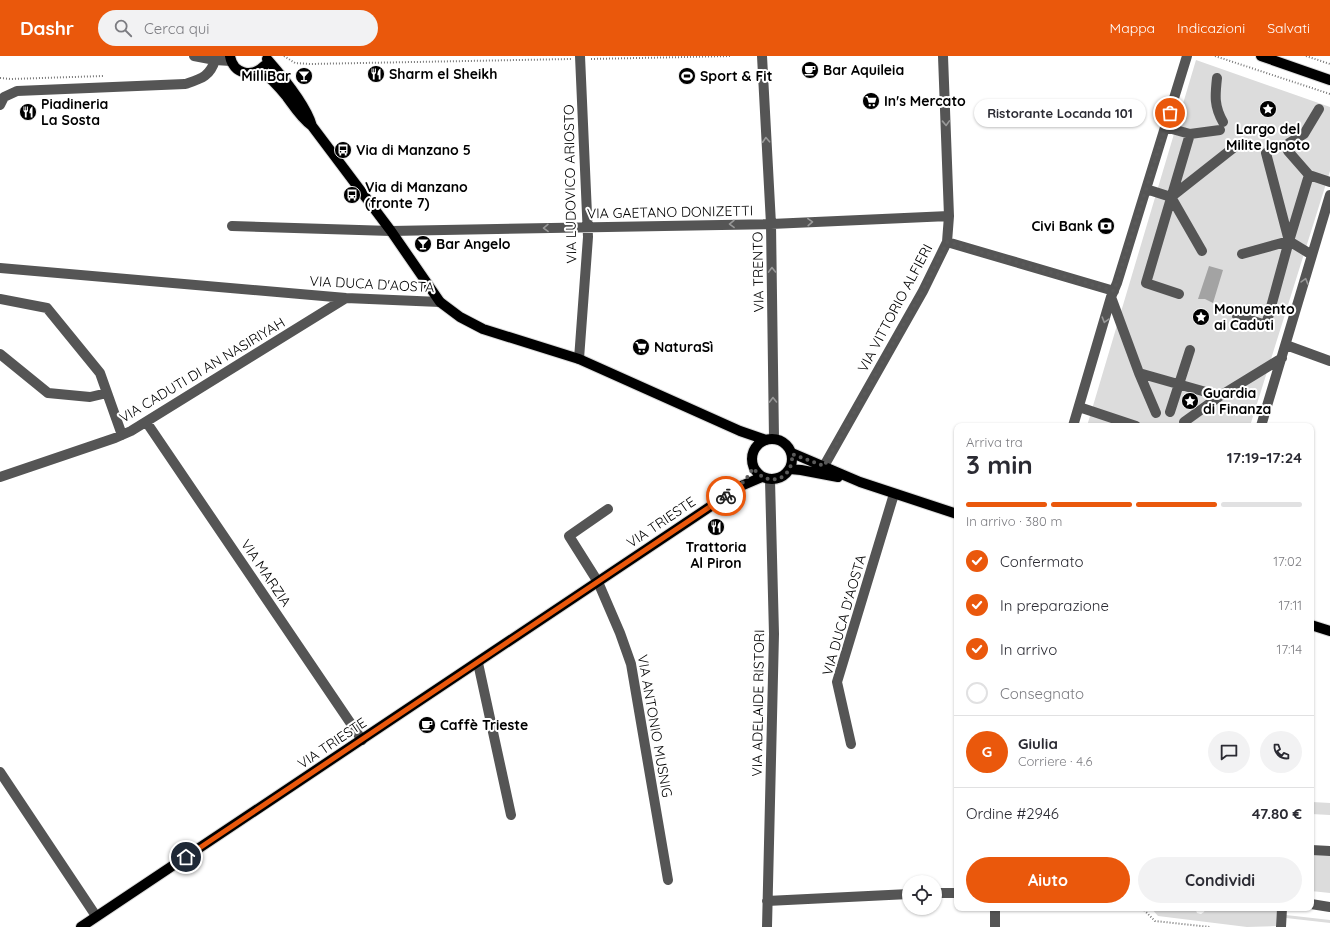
<!DOCTYPE html>
<html lang="it">
<head>
<meta charset="utf-8">
<style>
	body { margin:0; font-family:Quicksand,sans-serif; background:#f2f2f3; color:#2b2b33; height:100vh; display:flex; flex-direction:column; font-size:15px; white-space:nowrap }
	* { box-sizing:border-box; margin:0 }
	p { font-size:13px; color:#7c7c81 }
	.icon { flex:none; width:22px; height:22px; fill:none; stroke:currentColor; stroke-width:2; stroke-linecap:round; stroke-linejoin:round }
	.map { position:relative; flex:1; overflow:hidden }
	.sheet { position:absolute; left:954px; top:367px; width:360px; height:488px; display:flex; flex-direction:column; background:#fff; border-radius:8px; box-shadow:0 1px 3px #0004 }
	.sheet>* { flex:none }
	.tools { position:absolute; left:902px; top:819px; display:grid; gap:8px }
	.tools a { display:grid; place-items:center; width:40px; height:40px; border-radius:50%; background:#fff; box-shadow:0 1px 3px #0004; font-size:20px }
	.pin { position:absolute; display:grid; place-items:center; width:34px; height:34px; color:#fff; margin:-17px; border:2px solid #fff; border-radius:50%; box-shadow:0 1px 4px #0007 }
	.courier { position:absolute; display:grid; place-items:center; width:40px; height:40px; margin:-20px; border:3px solid #ea580c; border-radius:50%; background:#fff; color:#222; box-shadow:0 1px 5px #0007 }
	.bubble { position:absolute; height:28px; border-radius:14px; background:#fff; box-shadow:0 1px 3px #0004; font-size:13px; font-weight:700; line-height:28px; text-align:center }
	.headline em { font-style:normal; font-weight:700 }
	.headline div { display:flex; flex-direction:column-reverse }
	.headline { display:flex; align-items:center; justify-content:space-between; height:68px; padding:0 12px }
	h1 { font-size:26px; font-weight:700; line-height:30px }
	.bar { display:grid; grid-template-columns:repeat(4,1fr); gap:6px 4px; align-content:center; height:48px; padding:0 12px }
	.bar i { height:5px; border-radius:3px; background:#e1e1e2 }
	.bar .on { background:#ea580c }
	.bar p { grid-column:span 4 }
	.line { display:flex; align-items:center; gap:10px; padding:0 12px; border-top:1px solid #e1e1e2 }
	.line div { flex:1 }
	.round { display:grid; place-items:center; flex:none; width:42px; height:42px; border-radius:21px; background:#f2f2f3 }
	ol { padding:0 12px; list-style:none }
	li { display:flex; align-items:center; gap:12px; height:44px }
	li p { margin-inline-start:auto }
	li .icon { padding:4px; border-radius:50%; background:#ea580c; color:#fff; stroke-width:4 }
	li:last-child { color:#7c7c81 }
	li i { width:22px; height:22px; border:2px solid #e1e1e2; border-radius:50% }
	.primary-button { display:flex; gap:8px; margin-top:auto; padding:8px 12px }
	.primary-button a { flex:1; height:46px; border-radius:24px; background:#ea580c; color:#fff; font-size:16px; font-weight:700; line-height:46px; text-align:center }
	.primary-button a+a { background:#f2f2f3; color:#2b2b33 }
	header { display:flex; align-items:center; gap:24px; box-sizing:border-box; height:56px; padding:0 20px; background:#ea580c; color:#fff }
	header strong { font-size:19px }
	nav { display:flex; gap:22px; margin-inline-start:auto; font-size:14px }
	.search { width:280px; height:36px; background:#f2f2f3; display:flex; align-items:center; gap:10px; box-sizing:border-box; padding:0 14px; border-radius:22px; color:#7c7c81; font-size:15px }
	.map>svg:first-child { display:block }
	.green { fill:#dcdcdc }
	.water { fill:#a3a3a3 }
	.lines { fill:none; stroke-linecap:round; stroke-linejoin:round }
	.major-casing { stroke:#dbdbdb; stroke-width:12 }
	.path { stroke:#777; stroke-width:2; stroke-dasharray:1 2; stroke-linecap:butt }
	.minor { stroke:#555; stroke-width:10 }
	.major { stroke:#000; stroke-width:10 }
	.oneway { stroke:#999 }
	.done { stroke:#595959; stroke-width:4; stroke-dasharray:0 7.2 }
	.route { stroke:#ea580c; stroke-width:5 }
	.labels { text-anchor:middle; dominant-baseline:central; stroke-width:4; stroke-linejoin:round; paint-order:stroke }
	.poi-label { font-size:14px; font-weight:bold; fill:#000; stroke:#fff; text-anchor:start }
	.street-label { font-size:14px; fill:#000; stroke:#fff }
</style>
</head>
<body>
<header>
<strong>Dashr</strong>
<div class="search"><svg class="icon" aria-label="search" viewBox="0 0 24 24"><circle cx="10" cy="10" r="6"/><path d="M15 15l6 6"/></svg>Cerca qui</div>
<nav><a>Mappa</a><a>Indicazioni</a><a>Salvati</a></nav>
</header>
<div class="map">
<svg width="1330" height="871" viewBox="0 0 1330 871">
	<rect width="100%" height="100%" fill="#fff"/>
	<path class="green" d="M 1196,4 L 1330,51 L 1330,115 L 1250,370 L 1087,370 Z
		M 1312,746 L 1330,747 L 1330,759 L 1311,758 Z
		M 1313,799 L 1330,800 L 1330,837 L 1311,835 Z
		M 1151,852 L 1195,852 L 1197,857 L 1201,858 L 1204,856 L 1206,852 L 1277,852 L 1276,870 L 1247,871 L 1158,860 Z
		M 1286,859 L 1330,864 L 1330,867 L 1286,862 Z"/>
	<path class="water" d="M 1209,210 L 1223,214 L 1213,247 L 1205,243 L 1198,243 Z"/>
	<g class="lines">
		<g class="major-casing">
			<path id="major" d="M 230,0 C 233,18 252,22 264,10
				M 1261,0 L 1330,24
				M 267,3 C 282,20 306,49 312,70 L 391,175 L 440,246 L 460,261 L 483,273 L 579,303 L 740,375 L 766,384
				M 260,14 C 271,22 279,31 287,41 C 295,52 301,62 312,70
				M752 403a20 20 0 1 1 40 0a20 20 0 1 1-40 0Z
				M 792,397 L 860,426 L 957,458
				M 790,413 L 801,414 L 838,421
				M 1311,569 L 1330,575
				M 81,871 L 741,430 L 762,421"/>
		</g>
		<path class="path" d="M 284,0 L 295,7 L 310,8 L 571,3
			M 1215,0 L 1330,38
			M 1306,0 L 1330,8
			M 591,3 L 732,0
			M 0,22 L 11,23 L 103,20
			M 1142,852 L 1155,865 L 1210,871"/>
		<path class="minor" d="M 194,0 L 215,4 L 231,5
			M 762,0 L 771,168 L 774,383
			M 1217,22 C 1215,40 1214,50 1223,66
			M 0,49 L 4,41 L 17,35 L 185,28 C 200,23 210,21 215,4
			M 1165,71 L 1190,78 L 1220,74
			M 1289,87 L 1304,78 L 1319,53
			M 1288,95 L 1309,119
			M 1266,97 L 1289,185 L 1312,199
			M 1146,133 L 1171,141
			M 232,170 L 391,175 L 771,168 L 949,160
			M 947,186 L 1114,235
			M 1202,195 L 1171,141 L 1237,89
			M 1242,198 L 1289,185
			M 0,212 L 346,242 L 440,246
			M 1179,238 L 1146,227 L 1190,78
			M 1111,241 L 1139,317 L 1156,357
			M 0,243 L 47,252 L 100,317 L 122,379
			M 1237,260 L 1266,269 L 1289,185 L 1309,119 L 1330,126
			M 1286,289 L 1330,305
			M 0,298 L 48,337 L 90,341 L 107,337
			M 579,303 L 588,181 L 580,0
			M 1139,317 L 1220,340
			M 1079,351 L 1136,370
			M 1170,356 L 1190,294
			M 1184,366 L 1220,340 L 1282,302
			M 147,367 L 362,684
			M 1073,370 L 1111,241 L 1117,227 L 1187,0
			M 1261,370 L 1330,139
			M 824,410 L 923,235 L 947,186 L 949,160 L 943,0
			M 0,421 L 115,382 L 131,375 L 346,242
			M 608,453 L 569,480 L 598,526 L 620,577 L 631,608 L 668,824
			M 478,607 L 511,759
			M 851,688 L 837,626 L 894,438
			M 0,716 L 96,860
			M 1311,794 L 1330,795
			M 935,837 L 957,837
			M 767,845 L 909,838
			M 1311,848 L 1330,851
			M 995,852 L 995,871
			M 767,871 L 774,578 L 770,424
			M 1281,871 L 1282,852"/>
		<use href="#major" class="major"/>
	</g>
	<defs><path id="oneway-chevron" d="M-2-3.5L2.5 0L-2 3.5" fill="none" stroke-width="1.6" stroke-linecap="round" stroke-linejoin="round"/></defs>
	<g class="oneway">
		<use href="#oneway-chevron" transform="translate(946 67) rotate(88)"/>
		<use href="#oneway-chevron" transform="translate(766 84) rotate(-93)"/>
		<use href="#oneway-chevron" transform="translate(810 166) rotate(-2)"/>
		<use href="#oneway-chevron" transform="translate(732 168) rotate(179)"/>
		<use href="#oneway-chevron" transform="translate(546 172) rotate(179)"/>
		<use href="#oneway-chevron" transform="translate(772 214) rotate(-91)"/>
		<use href="#oneway-chevron" transform="translate(1305 225) rotate(-74)"/>
		<use href="#oneway-chevron" transform="translate(1105 264) rotate(106)"/>
		<use href="#oneway-chevron" transform="translate(773 344) rotate(-91)"/>
	</g>
	<g class="lines">
		<path class="done" d="M 726,440 C 738,432 746,425 753,412 C 769,433 794,423 792,398 L 824,410 L 923,234 L 947,186 L 1114,235 L 1170,57"/>
		<path class="route" d="M 186,801 L 726,440"/>
	</g>
	<defs>
		<g id="cafe-disc" transform="scale(0.9)"><circle r="9.5" fill="#000" stroke="#fff"/><path d="M-5.5-4.5H6V0H3Q3 3.5 0 3.5H-2.5Q-5.5 3.5-5.5 0ZM3-3.2v2h1.7v-2ZM-6 4.5H4V6H-6Z" fill="#fff"/></g>
		<g id="restaurant-disc" transform="scale(0.9)"><circle r="9.5" fill="#000" stroke="#fff"/><path d="M-5-6h1v4h1v-4h1v4h1v-4h1v5L-1.5 .5V6h-2V.5L-5-1ZM5-6V6H3V1.5H1.5Q1.5-4 5-6Z" fill="#fff"/></g>
		<g id="bar-disc" transform="scale(0.9)"><circle r="9.5" fill="#000" stroke="#fff"/><path d="M-6-5H6L.8 .8V4.5H3.5V6h-7V4.5H-.8V.8Z" fill="#fff"/></g>
		<g id="stadium-disc" transform="scale(0.9)"><circle r="9.5" fill="#000" stroke="#fff"/><path d="M0-5a6.5 5 0 1 0 0 10a6.5 5 0 1 0 0-10ZM-3.5-1.8h7v3.6h-7Z" fill="#fff"/></g>
		<g id="supermarket-disc" transform="scale(0.9)"><circle r="9.5" fill="#000" stroke="#fff"/><path d="M-6-5.5h2.5l.6 2H6L4.5 2H-2.5L-4.4-4H-6ZM-1.5 3.2a1.3 1.3 0 1 0 .1 0ZM3 3.2a1.3 1.3 0 1 0 .1 0Z" fill="#fff"/></g>
		<g id="sight-disc" transform="scale(0.9)"><circle r="9.5" fill="#000" stroke="#fff"/><path d="M0-6L1.8-2.2L6-1.7L2.9 1.2L3.7 5.4L0 3.3L-3.7 5.4L-2.9 1.2L-6-1.7L-1.8-2.2Z" fill="#fff"/></g>
		<g id="bus-disc" transform="scale(0.9)"><circle r="9.5" fill="#000" stroke="#fff"/><path d="M-5-6H5V4H4V6H2V4H-2V6H-4V4H-5ZM-3.5-4V0h7V-4ZM-3.5 1.2v1.5H-2V1.2ZM2 1.2v1.5H3.5V1.2Z" fill="#fff"/></g>
		<g id="bank-disc" transform="scale(0.9)"><circle r="9.5" fill="#000" stroke="#fff"/><path d="M-6-4H6V4H-6ZM0-2.3a2.3 2.3 0 1 0 0 4.6a2.3 2.3 0 1 0 0-4.6Z" fill="#fff"/></g>
	</defs>
	<g fill-rule="evenodd">
		<use href="#cafe-disc" x="810" y="14"/>
		<use href="#restaurant-disc" x="376" y="18"/>
		<use href="#bar-disc" x="304" y="20"/>
		<use href="#stadium-disc" x="687" y="20"/>
		<use href="#supermarket-disc" x="871" y="45"/>
		<use href="#sight-disc" x="1268" y="53"/>
		<use href="#restaurant-disc" x="28" y="56"/>
		<use href="#bus-disc" x="343" y="94"/>
		<use href="#bus-disc" x="352" y="139"/>
		<use href="#bank-disc" x="1106" y="170"/>
		<use href="#bar-disc" x="423" y="188"/>
		<use href="#sight-disc" x="1201" y="261"/>
		<use href="#supermarket-disc" x="641" y="291"/>
		<use href="#sight-disc" x="1190" y="345"/>
		<use href="#restaurant-disc" x="716" y="471"/>
		<use href="#cafe-disc" x="427" y="669"/>
	</g>
	<g class="labels">
		<g class="poi-label">
			<text x="823" y="14">Bar Aquileia</text>
			<text x="389" y="18">Sharm el Sheikh</text>
			<text x="291" y="20" text-anchor="end">MilliBar</text>
			<text x="700" y="20">Sport &amp; Fit</text>
			<text x="884" y="45">In's Mercato</text>
			<text x="41" y="48">Piadineria<tspan x="41" dy="16">La Sosta</tspan></text>
			<text x="1268" y="73" text-anchor="middle">Largo del<tspan x="1268" dy="16">Milite Ignoto</tspan></text>
			<text x="356" y="94">Via di Manzano 5</text>
			<text x="365" y="131">Via di Manzano<tspan x="365" dy="16">(fronte 7)</tspan></text>
			<text x="1093" y="170" text-anchor="end">Civi Bank</text>
			<text x="436" y="188">Bar Angelo</text>
			<text x="1214" y="253">Monumento<tspan x="1214" dy="16">ai Caduti</tspan></text>
			<text x="654" y="291">NaturaSì</text>
			<text x="1203" y="337">Guardia<tspan x="1203" dy="16">di Finanza</tspan></text>
			<text x="716" y="491" text-anchor="middle">Trattoria<tspan x="716" dy="16">Al Piron</tspan></text>
			<text x="440" y="669">Caffè Trieste</text>
		</g>
		<g class="street-label">
			<text transform="translate(570 128) rotate(-91)">VIA LUDOVICO ARIOSTO</text>
			<text transform="translate(670 156) rotate(-1)">VIA GAETANO DONIZETTI</text>
			<text transform="translate(758 216) rotate(-91)">VIA TRENTO</text>
			<text transform="translate(372 228) rotate(3)">VIA DUCA D'AOSTA</text>
			<text transform="translate(895 252) rotate(-62)">VIA VITTORIO ALFIERI</text>
			<text transform="translate(202 314) rotate(-31)">VIA CADUTI DI AN NASIRIYAH</text>
			<text transform="translate(661 466) rotate(-34)">VIA TRIESTE</text>
			<text transform="translate(266 517) rotate(56)">VIA MARZIA</text>
			<text transform="translate(844 559) rotate(-74)">VIA DUCA D'AOSTA</text>
			<text transform="translate(758 647) rotate(-89)">VIA ADELAIDE RISTORI</text>
			<text transform="translate(655 670) rotate(80)">VIA ANTONIO MUSNIG</text>
			<text transform="translate(332 687) rotate(-34)">VIA TRIESTE</text>
		</g>
	</g>
</svg>
<div class="tools">
<a><svg class="icon" aria-label="locate" viewBox="0 0 24 24"><circle cx="12" cy="12" r="6"/><path d="M12 2v4M12 18v4M2 12h4M18 12h4"/></svg></a>
</div>
<div class="pin" style="left:1170px;top:57px;background:#ea580c"><svg class="icon" aria-label="bag" viewBox="0 0 24 24"><path d="M5 8h14l-1 12H6zM9 8a3 3 0 0 1 6 0"/></svg></div>
<div class="pin" style="left:186px;top:801px;background:#1f2937"><svg class="icon" aria-label="home" viewBox="0 0 24 24"><path d="M3 11l9-7 9 7M6 9v11h12V9"/></svg></div>
<div class="courier" style="left:726px;top:440px"><svg class="icon" aria-label="bike" viewBox="0 0 24 24"><circle cx="6" cy="16" r="4"/><circle cx="18" cy="16" r="4"/><path d="M6 16l4-8h5l3 8M10 8l3 8H6M13 5h3"/></svg></div>
<div class="bubble" style="left:974px;top:43px;width:172px">Ristorante Locanda 101</div>
<section class="sheet">
<div class="headline"><div><h1>3 min</h1><p>Arriva tra</p></div><em>17:19–17:24</em></div>
<div class="bar"><i class="on"></i><i class="on"></i><i class="on"></i><i></i><p>In arrivo · 380 m</p></div>
<ol>
<li><svg class="icon" aria-label="check" viewBox="0 0 24 24"><path d="M5 12l5 5 9-10"/></svg>Confermato<p>17:02</p></li>
<li><svg class="icon" aria-label="check" viewBox="0 0 24 24"><path d="M5 12l5 5 9-10"/></svg>In preparazione<p>17:11</p></li>
<li><svg class="icon" aria-label="check" viewBox="0 0 24 24"><path d="M5 12l5 5 9-10"/></svg>In arrivo<p>17:14</p></li>
<li><i></i>Consegnato</li>
</ol>
<div class="line" style="height:72px"><b class="round" style="background:#ea580c;color:#fff">G</b><div><b>Giulia</b><p>Corriere · 4.6</p></div><a class="round"><svg class="icon" aria-label="chat" viewBox="0 0 24 24"><path d="M4 5h16v11H9l-5 4z"/></svg></a><a class="round"><svg class="icon" aria-label="phone" viewBox="0 0 24 24"><path d="M5 4h4l2 5-3 2q2 4 5 5l2-3 5 2v4C11 20 4 13 5 4z"/></svg></a></div>
<div class="line" style="height:52px"><div>Ordine #2946</div><b>47.80 €</b></div>
<div class="primary-button"><a>Aiuto</a><a>Condividi</a></div>
</section>
</div>
</body>
</html>
